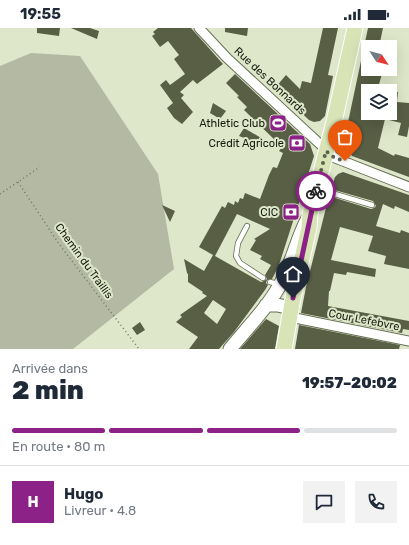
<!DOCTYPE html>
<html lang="fr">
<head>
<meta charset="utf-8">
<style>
	body { margin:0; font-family:Rubik,sans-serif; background:#f2f2f3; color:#1f2937; height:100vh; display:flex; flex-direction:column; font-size:15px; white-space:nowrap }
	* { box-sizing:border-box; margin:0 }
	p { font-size:13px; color:#747a83 }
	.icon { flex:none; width:22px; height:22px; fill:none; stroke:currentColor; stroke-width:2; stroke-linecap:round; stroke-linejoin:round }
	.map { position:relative; height:321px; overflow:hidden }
	.sheet { display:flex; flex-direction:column; background:#fff; flex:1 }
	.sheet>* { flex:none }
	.needle { width:26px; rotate:126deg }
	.tools { position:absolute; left:361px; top:12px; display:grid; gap:8px }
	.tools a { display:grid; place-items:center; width:36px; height:36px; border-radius:0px; background:#fff; box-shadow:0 4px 16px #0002; font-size:20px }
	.pin { position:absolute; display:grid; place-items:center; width:34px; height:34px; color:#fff; margin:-41px -17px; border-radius:50% 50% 50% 0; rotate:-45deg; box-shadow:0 0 4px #0007 }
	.pin .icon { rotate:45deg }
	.courier { position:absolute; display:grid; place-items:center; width:40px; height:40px; margin:-20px; border:3px solid #8c2287; border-radius:50%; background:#fff; color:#222; box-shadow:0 1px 5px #0007 }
	.head em { font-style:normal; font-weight:800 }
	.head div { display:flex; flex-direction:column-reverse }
	.head { display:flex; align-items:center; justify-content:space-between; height:68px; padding:0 12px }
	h1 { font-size:26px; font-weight:800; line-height:30px }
	.bar { display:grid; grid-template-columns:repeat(4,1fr); gap:6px 4px; align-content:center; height:48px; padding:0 12px }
	.bar i { height:5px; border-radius:3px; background:#e0e1e3 }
	.bar .current { background:#8c2287 }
	.bar p { grid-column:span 4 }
	.line { display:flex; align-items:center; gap:10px; padding:0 12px; border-top:1px solid #e0e1e3 }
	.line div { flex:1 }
	.round { display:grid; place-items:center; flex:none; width:42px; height:42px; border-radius:0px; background:#f2f2f3 }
	.status { display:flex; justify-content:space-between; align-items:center; height:28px; padding:0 20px; background:#fff; direction:ltr }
	.status svg { height:11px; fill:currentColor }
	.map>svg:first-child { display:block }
	.green { fill:#b3b9a3 }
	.building { fill:#585f45; fill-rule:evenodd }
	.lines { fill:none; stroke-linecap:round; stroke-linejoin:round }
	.lane-casing { stroke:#676f54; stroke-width:6 }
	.street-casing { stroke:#676f54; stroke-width:11 }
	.secondary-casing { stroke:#676f54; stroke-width:15 }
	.primary-casing { stroke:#fff; stroke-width:17 }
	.path { stroke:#717763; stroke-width:1.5; stroke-dasharray:1 3; stroke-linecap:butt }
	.lane { stroke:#fff; stroke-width:4.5 }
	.street { stroke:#fff; stroke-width:9 }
	.secondary { stroke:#fff; stroke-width:13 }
	.primary { stroke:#d8e3b6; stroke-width:15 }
	.done { stroke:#5c614f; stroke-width:4; stroke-dasharray:0 7.2 }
	.route { stroke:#8c2287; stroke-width:5 }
	.labels { text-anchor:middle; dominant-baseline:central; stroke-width:4; stroke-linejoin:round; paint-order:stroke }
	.street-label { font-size:11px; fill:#16190e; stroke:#dee7c9 }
	.poi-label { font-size:11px; fill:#16190e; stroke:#dee7c9; text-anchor:end }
</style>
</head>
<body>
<div class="status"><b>19:55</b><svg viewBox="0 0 49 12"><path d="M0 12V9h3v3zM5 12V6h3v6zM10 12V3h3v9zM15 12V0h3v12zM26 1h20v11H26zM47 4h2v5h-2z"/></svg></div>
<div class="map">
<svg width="409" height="321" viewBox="0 0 409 321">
	<rect width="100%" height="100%" fill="#dee7c9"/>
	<path class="green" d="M 31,25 L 80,28 L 158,146 L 174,241 L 73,321 L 0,321 L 0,38 Z"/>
	<path class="building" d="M 37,0 L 60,0 L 59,8 L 37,5 Z
		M 71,0 L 90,0 L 99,3 L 97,11 Z
		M 158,0 L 191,0 L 223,36 L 197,56 L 193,52 L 180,64 L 184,67 L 181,70 L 193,84 L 182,96 L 174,90 L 167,80 L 173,75 L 160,57 L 166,52 L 170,57 L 185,46 L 174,31 L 179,27 L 168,13 L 160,19 L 152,8 L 155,6 L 153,4 Z
		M 225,0 L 248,0 L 247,8 L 225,4 Z
		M 323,0 L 338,0 L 328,47 L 333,48 L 325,88 L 320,93 L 314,94 L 309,92 L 275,60 L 286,47 L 300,61 L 302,53 L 311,55 Z
		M 368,0 L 383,0 L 379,19 L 368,19 L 368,41 L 371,41 L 370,44 L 382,46 L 377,63 L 370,61 L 370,63 L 368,63 L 368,85 L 390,85 L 390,63 L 398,64 L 397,74 L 409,75 L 409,98 L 407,109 L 398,107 L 401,95 L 385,91 L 378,120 L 394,128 L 395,126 L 409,130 L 409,149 L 352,128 L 344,113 Z
		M 235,46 L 310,116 L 314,128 L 279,237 L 272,251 L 267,252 L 266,255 L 268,257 L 265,262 L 234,304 L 219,321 L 189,321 L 198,309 L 176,294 L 182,289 L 180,287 L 207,268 L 202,265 L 203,264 L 188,254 L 188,246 L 187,245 L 184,231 L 204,243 L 213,227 L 199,219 L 222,178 L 225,180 L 228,174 L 234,177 L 235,173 L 238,175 L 240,170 L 243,171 L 245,165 L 260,171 L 269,147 L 273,139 L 277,140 L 283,125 L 279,123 L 282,119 L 244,82 L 247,79 L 237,69 L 239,68 L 226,55 ZM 237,186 L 270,201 L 254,211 L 256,212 L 250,222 L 262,228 L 260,231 L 271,237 L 265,247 L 267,251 L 264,253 L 261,254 L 215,228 ZM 213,272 L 226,281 L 217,296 L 204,285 Z
		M 213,75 L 226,83 L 220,91 L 210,85 Z
		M 244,100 L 273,117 L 271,120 L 239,108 Z
		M 343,144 L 409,167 L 409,184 L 395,178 L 394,181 L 383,176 L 376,198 L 400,205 L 401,202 L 409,205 L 409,241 L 384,236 L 386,228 L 368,223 L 373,208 L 340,199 L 331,232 L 376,241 L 375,249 L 347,244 L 346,247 L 334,245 L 330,263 L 329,263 L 328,278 L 409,293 L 409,302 L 403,301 L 402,305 L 301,285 L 306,259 L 329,168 L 371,181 L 374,180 L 376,178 L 373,173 L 331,161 L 335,149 L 338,146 Z
		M 162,177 L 175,183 L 170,194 Z
		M 266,291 L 279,298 L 275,321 L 240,321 Z
		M 140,294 L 145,302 L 137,307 L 132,300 Z
		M 299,297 L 400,317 L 399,321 L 295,321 Z"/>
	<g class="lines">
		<g class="lane-casing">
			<path id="lane" d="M 318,161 L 372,177
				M 247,198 L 238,215 L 236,228 L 240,235 L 263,250
				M 270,254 L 278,256"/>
		</g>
		<g class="street-casing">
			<path id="street" d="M 199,0 L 227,30 L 335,130 L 409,159
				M 290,289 L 409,313"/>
		</g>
		<g class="secondary-casing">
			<path id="secondary" d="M 266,277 L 277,277 L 292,280
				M 230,321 C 247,300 270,277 282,253 C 293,232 297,210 308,190"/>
		</g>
		<g class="primary-casing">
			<path id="primary" d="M 284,321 L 293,270 L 309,200 L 310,186 L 334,94 L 355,0"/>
		</g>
		<path class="path" d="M 18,154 L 59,216 L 139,321
			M 0,166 L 40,139"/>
		<use href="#lane" class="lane"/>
		<use href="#street" class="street"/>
		<use href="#secondary" class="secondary"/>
		<use href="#primary" class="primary"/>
	</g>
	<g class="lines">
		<path class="done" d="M 316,163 L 326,123 L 335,130 L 345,133"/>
		<path class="route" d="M 293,270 L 316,163"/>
	</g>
	<defs>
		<g id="stadium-square" transform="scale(0.9)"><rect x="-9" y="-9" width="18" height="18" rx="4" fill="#8c2287" stroke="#dee7c9"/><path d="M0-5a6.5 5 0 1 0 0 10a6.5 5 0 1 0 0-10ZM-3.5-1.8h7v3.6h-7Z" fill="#fff"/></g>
		<g id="bank-square" transform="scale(0.9)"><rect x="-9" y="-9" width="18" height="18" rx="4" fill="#8c2287" stroke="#dee7c9"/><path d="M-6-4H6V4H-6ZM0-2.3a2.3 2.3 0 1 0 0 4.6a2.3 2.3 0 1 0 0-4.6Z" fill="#fff"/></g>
	</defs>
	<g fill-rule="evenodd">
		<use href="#stadium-square" x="278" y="95"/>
		<use href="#bank-square" x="297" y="115"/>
		<use href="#bank-square" x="291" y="184"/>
	</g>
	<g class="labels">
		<g class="street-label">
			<text transform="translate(270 53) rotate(43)">Rue des Bonnards</text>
			<text transform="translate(84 233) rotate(54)">Chemin du Traillis</text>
			<text transform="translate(364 292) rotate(11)">Cour Lefebvre</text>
		</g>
		<g class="poi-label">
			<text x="265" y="95">Athletic Club</text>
			<text x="284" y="115">Crédit Agricole</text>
			<text x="278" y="184">CIC</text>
		</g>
	</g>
</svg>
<div class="tools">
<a><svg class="needle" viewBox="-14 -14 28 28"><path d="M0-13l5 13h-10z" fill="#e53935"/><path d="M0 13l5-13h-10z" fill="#747a83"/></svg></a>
<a><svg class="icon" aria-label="layers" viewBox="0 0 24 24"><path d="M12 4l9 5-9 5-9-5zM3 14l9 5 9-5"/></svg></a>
</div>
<div class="pin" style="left:345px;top:133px;background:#ea580c"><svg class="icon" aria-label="bag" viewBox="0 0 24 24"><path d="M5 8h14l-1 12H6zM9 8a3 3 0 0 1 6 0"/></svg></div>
<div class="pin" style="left:293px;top:270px;background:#1f2937"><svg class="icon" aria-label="home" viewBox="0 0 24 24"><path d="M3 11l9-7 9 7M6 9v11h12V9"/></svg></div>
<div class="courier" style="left:316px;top:163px"><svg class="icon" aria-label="bike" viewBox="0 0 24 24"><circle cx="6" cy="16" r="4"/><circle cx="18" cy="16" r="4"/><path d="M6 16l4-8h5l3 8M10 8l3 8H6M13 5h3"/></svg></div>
</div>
<section class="sheet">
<div class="head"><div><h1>2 min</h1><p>Arrivée dans</p></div><em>19:57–20:02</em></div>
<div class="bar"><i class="current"></i><i class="current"></i><i class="current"></i><i></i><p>En route · 80 m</p></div>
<div class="line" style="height:72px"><b class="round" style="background:#8c2287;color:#fff">H</b><div><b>Hugo</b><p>Livreur · 4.8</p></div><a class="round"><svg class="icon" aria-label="chat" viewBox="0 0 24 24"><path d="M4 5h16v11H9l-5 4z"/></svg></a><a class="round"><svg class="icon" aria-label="phone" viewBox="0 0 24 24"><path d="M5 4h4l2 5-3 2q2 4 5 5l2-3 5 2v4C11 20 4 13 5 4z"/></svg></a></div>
</section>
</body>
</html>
